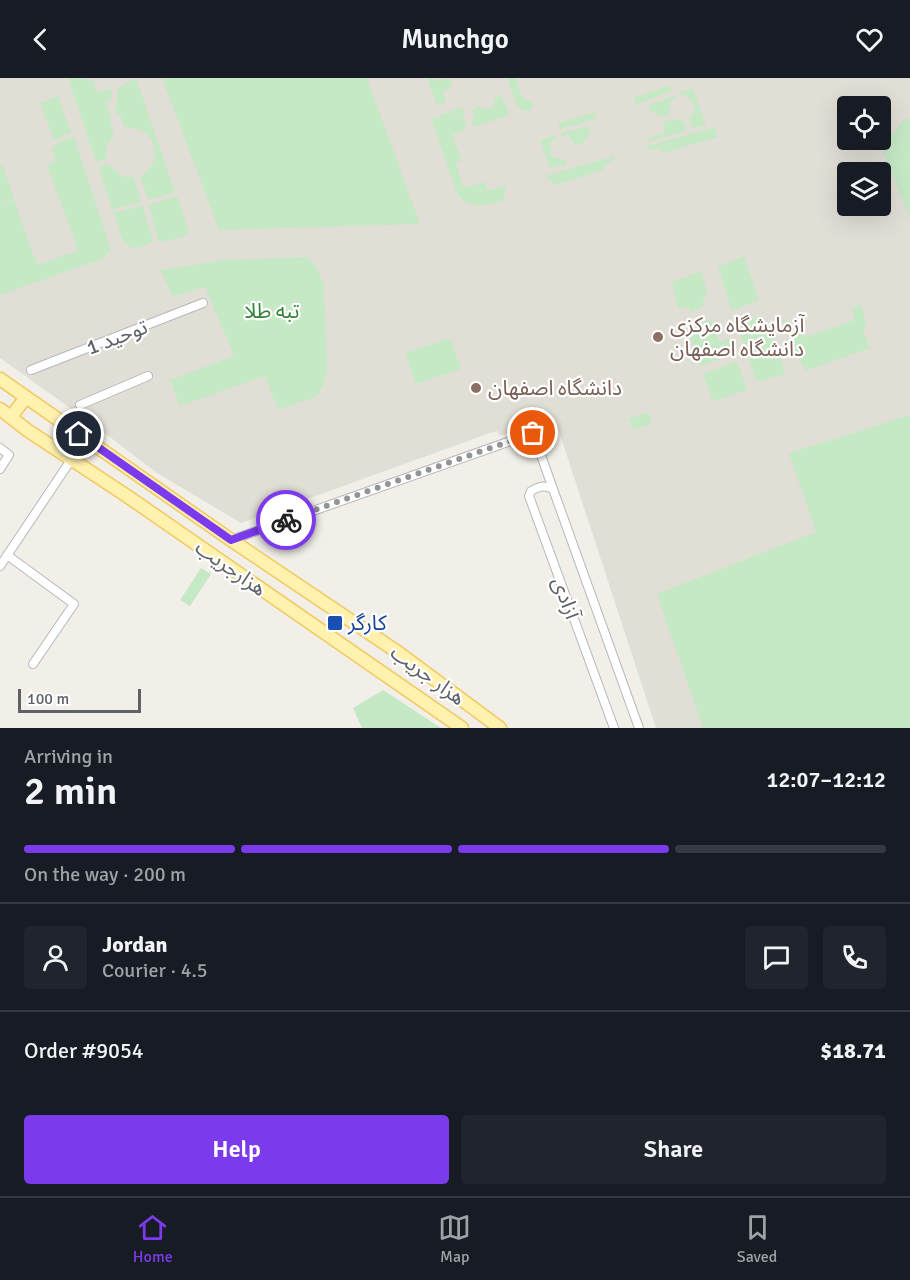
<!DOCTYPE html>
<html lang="en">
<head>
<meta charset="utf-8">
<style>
	body { margin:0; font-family:Signika,"Noto Sans Arabic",sans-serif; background:#20242c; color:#f1f3f6; height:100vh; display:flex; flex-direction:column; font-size:22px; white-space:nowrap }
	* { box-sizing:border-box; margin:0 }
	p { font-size:20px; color:#9ea1a6 }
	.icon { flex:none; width:33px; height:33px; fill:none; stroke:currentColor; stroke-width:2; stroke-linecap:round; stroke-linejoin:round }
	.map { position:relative; height:650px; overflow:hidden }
	.side { display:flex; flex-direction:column; background:#171b24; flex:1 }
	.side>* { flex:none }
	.tools { position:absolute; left:837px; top:18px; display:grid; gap:12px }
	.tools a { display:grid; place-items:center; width:54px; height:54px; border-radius:6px; background:#171b24; box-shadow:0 6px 24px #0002; font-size:30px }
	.scale { position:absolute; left:18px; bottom:15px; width:123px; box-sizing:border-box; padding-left:6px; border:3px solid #5f6368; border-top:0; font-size:16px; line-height:21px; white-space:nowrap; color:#5f6368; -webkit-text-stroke:4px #fff; paint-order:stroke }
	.pin { position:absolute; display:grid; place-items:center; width:51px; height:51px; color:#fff; margin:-26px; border:3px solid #fff; border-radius:50%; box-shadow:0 2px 6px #0007 }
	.courier { position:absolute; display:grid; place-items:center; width:60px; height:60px; margin:-30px; border:4px solid #7c3aed; border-radius:50%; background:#fff; color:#222; box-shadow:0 2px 8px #0007 }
	.head em { font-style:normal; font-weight:600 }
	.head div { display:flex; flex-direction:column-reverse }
	.head { display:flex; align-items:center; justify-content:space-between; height:102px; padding:0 24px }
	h1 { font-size:39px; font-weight:600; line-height:45px }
	.bar { display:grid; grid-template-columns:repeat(4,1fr); gap:9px 6px; align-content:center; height:72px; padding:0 24px }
	.bar i { height:8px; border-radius:4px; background:#363941 }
	.bar .active { background:#7c3aed }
	.bar p { grid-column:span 4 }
	.line { display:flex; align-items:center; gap:15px; padding:0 24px; border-top:2px solid #363941 }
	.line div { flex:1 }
	.round { display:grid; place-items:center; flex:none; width:63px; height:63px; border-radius:6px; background:#20242c }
	.cta { display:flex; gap:12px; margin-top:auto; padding:12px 24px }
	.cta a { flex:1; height:69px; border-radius:6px; background:#7c3aed; color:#fff; font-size:24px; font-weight:600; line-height:69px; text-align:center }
	.cta a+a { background:#20242c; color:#f1f3f6 }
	header { display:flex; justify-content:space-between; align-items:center; height:78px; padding:0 24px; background:#171b24; font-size:27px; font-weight:600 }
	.tabs { display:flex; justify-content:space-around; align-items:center; height:84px; border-top:2px solid #363941; background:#171b24; font-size:16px; color:#9ea1a6 }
	.tabs a { display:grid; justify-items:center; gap:3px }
	.tabs .active { color:#7c3aed }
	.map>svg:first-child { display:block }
	.education { fill:#e1ded6; fill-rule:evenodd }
	.green { fill:#c5e8c5 }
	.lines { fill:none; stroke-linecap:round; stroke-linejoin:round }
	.minor-casing { stroke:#b5b8bc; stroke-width:10 }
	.primary-casing { stroke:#f2c960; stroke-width:15 }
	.minor { stroke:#fff; stroke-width:8 }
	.primary { stroke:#fff2af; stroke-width:12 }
	.done { stroke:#929495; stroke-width:6; stroke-dasharray:0 10.8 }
	.route { stroke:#7c3aed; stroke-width:8 }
	.education-dot { fill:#8d6e63; stroke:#fff; stroke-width:2 }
	.transit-dot { fill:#1a4fb4; stroke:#fff; stroke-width:2 }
	.labels { text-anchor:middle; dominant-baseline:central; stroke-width:4.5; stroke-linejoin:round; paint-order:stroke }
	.park-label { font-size:21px; fill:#348238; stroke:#fff }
	.education-label { font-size:21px; fill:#785e54; stroke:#fff; text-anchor:start }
	.street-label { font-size:21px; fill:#5f6368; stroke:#fff }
	.transit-label { font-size:21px; fill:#164399; stroke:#fff; text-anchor:start }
</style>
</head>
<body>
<header><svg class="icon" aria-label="back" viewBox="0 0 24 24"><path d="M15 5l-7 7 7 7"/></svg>Munchgo<svg class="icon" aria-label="heart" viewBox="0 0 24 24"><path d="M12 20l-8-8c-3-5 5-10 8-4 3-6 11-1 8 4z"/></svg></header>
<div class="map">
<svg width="910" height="650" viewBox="0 0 910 650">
	<rect width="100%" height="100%" fill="#f1efe8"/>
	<path class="education" d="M 0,0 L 910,0 L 910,650 L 656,650 L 555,341 L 499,358 L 498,353 L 490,355 L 241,445 L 157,395 L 94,347 L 0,280 ZM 848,28 L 880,28 L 880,62 L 848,62 ZM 848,94 L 880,94 L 880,128 L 848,128 Z"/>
	<path class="green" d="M 68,0 L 85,0 L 86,3 L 93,2 L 96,14 L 112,11 L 111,21 L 106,25 L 111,38 L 110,42 L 114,56 L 107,68 L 106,81 L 96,84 Z
		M 136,0 L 175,114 L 148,122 L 140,98 C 160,89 160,60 139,52 C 135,50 129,50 124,49 L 121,38 L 117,36 L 115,30 L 117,27 L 117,11 Z
		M 162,0 L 367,0 L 420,146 L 219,152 Z
		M 427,0 L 432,0 L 433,2 L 450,0 L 452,8 L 443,14 L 446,24 L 437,27 Z
		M 507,0 L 515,0 L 522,19 L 533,24 L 530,33 L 523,33 L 518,30 Z
		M 669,7 L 671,13 L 636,27 L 634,20 Z
		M 693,10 L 706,47 L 692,50 L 689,41 L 696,30 L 686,16 L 681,18 L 679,15 Z
		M 501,17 L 509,35 L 507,38 L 473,49 L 472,41 L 475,40 L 472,33 L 478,28 L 485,32 L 487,29 L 492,31 L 495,20 Z
		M 675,17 L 675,20 L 670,23 L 670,36 L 663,38 L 650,34 L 648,28 Z
		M 58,18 L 71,55 L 54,62 L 40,25 Z
		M 459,29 L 465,34 L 463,40 L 458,41 L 464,41 L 467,51 L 452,57 L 462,82 L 456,85 L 464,110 L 484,104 L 488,113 L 506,107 L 504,122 C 487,128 466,133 456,113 L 431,40 L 440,40 L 440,37 L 451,33 L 455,42 L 453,33 Z
		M 595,34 L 596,41 L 560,51 L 558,45 Z
		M 910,40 L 910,140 L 881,69 L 904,42 Z
		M 674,41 L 683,43 L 686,50 L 685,53 L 648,64 L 650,60 L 664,55 L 664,44 Z
		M 588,48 L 590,55 L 583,65 L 576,68 L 568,57 L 562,58 L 561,55 Z
		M 715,49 L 718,59 L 663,75 L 660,70 L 649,72 L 647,68 Z
		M 556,57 L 557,60 L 551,63 L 551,78 L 566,83 L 565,87 L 552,90 L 549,89 L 541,64 L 542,61 Z
		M 74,59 L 111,172 L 102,181 L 0,217 L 0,127 L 14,122 L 37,187 L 78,172 L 47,87 L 56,83 L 51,70 L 55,68 L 55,66 Z
		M 614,78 L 614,82 L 605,86 L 604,92 L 555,107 L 545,98 Z
		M 2,86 L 14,120 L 0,126 L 0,87 Z
		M 107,86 L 123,99 L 134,99 L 141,124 L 112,132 L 99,91 L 99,89 Z
		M 177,118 L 189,154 L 183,159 L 161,164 L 158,162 L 149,128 L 150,126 Z
		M 140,128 L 143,129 L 153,163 C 123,182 121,158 114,135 Z
		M 744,178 L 759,222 L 732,233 L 718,189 Z
		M 308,179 L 316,188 L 324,207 L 327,295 L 322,310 L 316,319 L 278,332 L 265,298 L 180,328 L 170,302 L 234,278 L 205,209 L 173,219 L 160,192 L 224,182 Z
		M 701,193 L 708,216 L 702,218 L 705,227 L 691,234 L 688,229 L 678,231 L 672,204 Z
		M 860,226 L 866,243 L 864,254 L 870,270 L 805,293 L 781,244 L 786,242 L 805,259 L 854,242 L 852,230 Z
		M 760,238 L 762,242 L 770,246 L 785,296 L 757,304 L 737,247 Z
		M 711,242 L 720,264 L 728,260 L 733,276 L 701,288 L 689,256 L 696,246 Z
		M 450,260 L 461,291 L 416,306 L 405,275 Z
		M 737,283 L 747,312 L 713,323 L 703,296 Z
		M 648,334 L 652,345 L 634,352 L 628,341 Z
		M 910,337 L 910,650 L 703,650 L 657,516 L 816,454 L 789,375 Z
		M 201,490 L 211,496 L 190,528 L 180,522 Z
		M 383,612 L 441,650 L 362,650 L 353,630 Z"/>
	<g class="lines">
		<g class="minor-casing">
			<path id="minor" d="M 31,292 L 203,225
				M 80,327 L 148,298
				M 0,370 L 9,377 L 0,391
				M 231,462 L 533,355 L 553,411
				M 7,477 L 74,526 L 33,586
				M 0,488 L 71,382
				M 614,650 L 529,418 L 531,413 C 540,408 544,407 553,411 L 639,650"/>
		</g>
		<g class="primary-casing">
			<path id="primary" d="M 0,301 L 231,462 L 399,575 L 500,650
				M 0,331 L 27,352 L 127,418 L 462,650
				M 11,339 L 26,319"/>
		</g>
		<use href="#minor" class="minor"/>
		<use href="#primary" class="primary"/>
	</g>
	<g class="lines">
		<path class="done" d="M 286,442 L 533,355"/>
		<path class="route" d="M 79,356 L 231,462 L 286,442"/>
	</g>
	<g class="education-dot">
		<circle cx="658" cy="259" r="6"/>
		<circle cx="476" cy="310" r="6"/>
	</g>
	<rect class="transit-dot" x="327" y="537" width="16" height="16" rx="3"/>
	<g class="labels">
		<g class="park-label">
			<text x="272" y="233">تبه طلا</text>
		</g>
		<g class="education-label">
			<text x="670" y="247">آزمایشگاه مرکزی<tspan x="670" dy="24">دانشگاه اصفهان</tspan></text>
			<text x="488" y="310">دانشگاه اصفهان</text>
		</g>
		<g class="street-label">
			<text transform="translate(117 259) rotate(-21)">توحید 1</text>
			<text transform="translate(231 490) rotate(35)">هزارجریب</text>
			<text transform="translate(566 520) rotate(70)">آزادی</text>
			<text transform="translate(428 597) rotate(36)">هزار جریب</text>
		</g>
		<g class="transit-label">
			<text x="348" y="545">کارگر</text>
		</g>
	</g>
</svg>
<div class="tools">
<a><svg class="icon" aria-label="locate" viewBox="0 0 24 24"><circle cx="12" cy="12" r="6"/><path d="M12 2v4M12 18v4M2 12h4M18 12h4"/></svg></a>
<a><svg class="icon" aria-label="layers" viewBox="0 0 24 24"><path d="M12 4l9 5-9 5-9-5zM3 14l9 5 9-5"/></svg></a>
</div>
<div class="scale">100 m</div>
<div class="pin" style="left:533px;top:355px;background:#ea580c"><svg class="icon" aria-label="bag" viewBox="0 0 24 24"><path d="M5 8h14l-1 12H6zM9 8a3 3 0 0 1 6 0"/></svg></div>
<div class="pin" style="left:79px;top:356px;background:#1f2937"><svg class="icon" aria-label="home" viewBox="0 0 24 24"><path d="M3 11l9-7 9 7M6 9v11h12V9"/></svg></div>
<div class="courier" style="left:286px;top:442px"><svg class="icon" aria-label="bike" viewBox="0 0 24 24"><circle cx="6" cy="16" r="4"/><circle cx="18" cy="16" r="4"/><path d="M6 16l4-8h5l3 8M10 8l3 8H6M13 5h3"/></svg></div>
</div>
<section class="side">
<div class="head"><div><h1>2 min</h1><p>Arriving in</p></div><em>12:07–12:12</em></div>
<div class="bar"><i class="active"></i><i class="active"></i><i class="active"></i><i></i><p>On the way · 200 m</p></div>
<div class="line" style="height:108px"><a class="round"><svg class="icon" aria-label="person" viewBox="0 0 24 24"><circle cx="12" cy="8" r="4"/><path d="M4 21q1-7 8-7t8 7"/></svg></a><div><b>Jordan</b><p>Courier · 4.5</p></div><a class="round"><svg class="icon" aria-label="chat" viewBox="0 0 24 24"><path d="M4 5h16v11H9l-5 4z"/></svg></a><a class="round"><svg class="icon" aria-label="phone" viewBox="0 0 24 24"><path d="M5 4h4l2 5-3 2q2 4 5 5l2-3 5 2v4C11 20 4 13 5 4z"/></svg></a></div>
<div class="line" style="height:78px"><div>Order #9054</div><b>$18.71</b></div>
<div class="cta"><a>Help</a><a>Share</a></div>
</section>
<nav class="tabs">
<a class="active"><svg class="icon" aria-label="home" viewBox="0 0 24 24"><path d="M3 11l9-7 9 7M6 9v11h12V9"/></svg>Home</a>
<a><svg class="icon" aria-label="map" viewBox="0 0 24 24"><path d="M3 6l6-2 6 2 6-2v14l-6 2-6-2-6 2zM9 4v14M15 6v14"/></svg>Map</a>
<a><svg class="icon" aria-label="saved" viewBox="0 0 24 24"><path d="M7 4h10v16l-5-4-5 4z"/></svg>Saved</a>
</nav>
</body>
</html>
